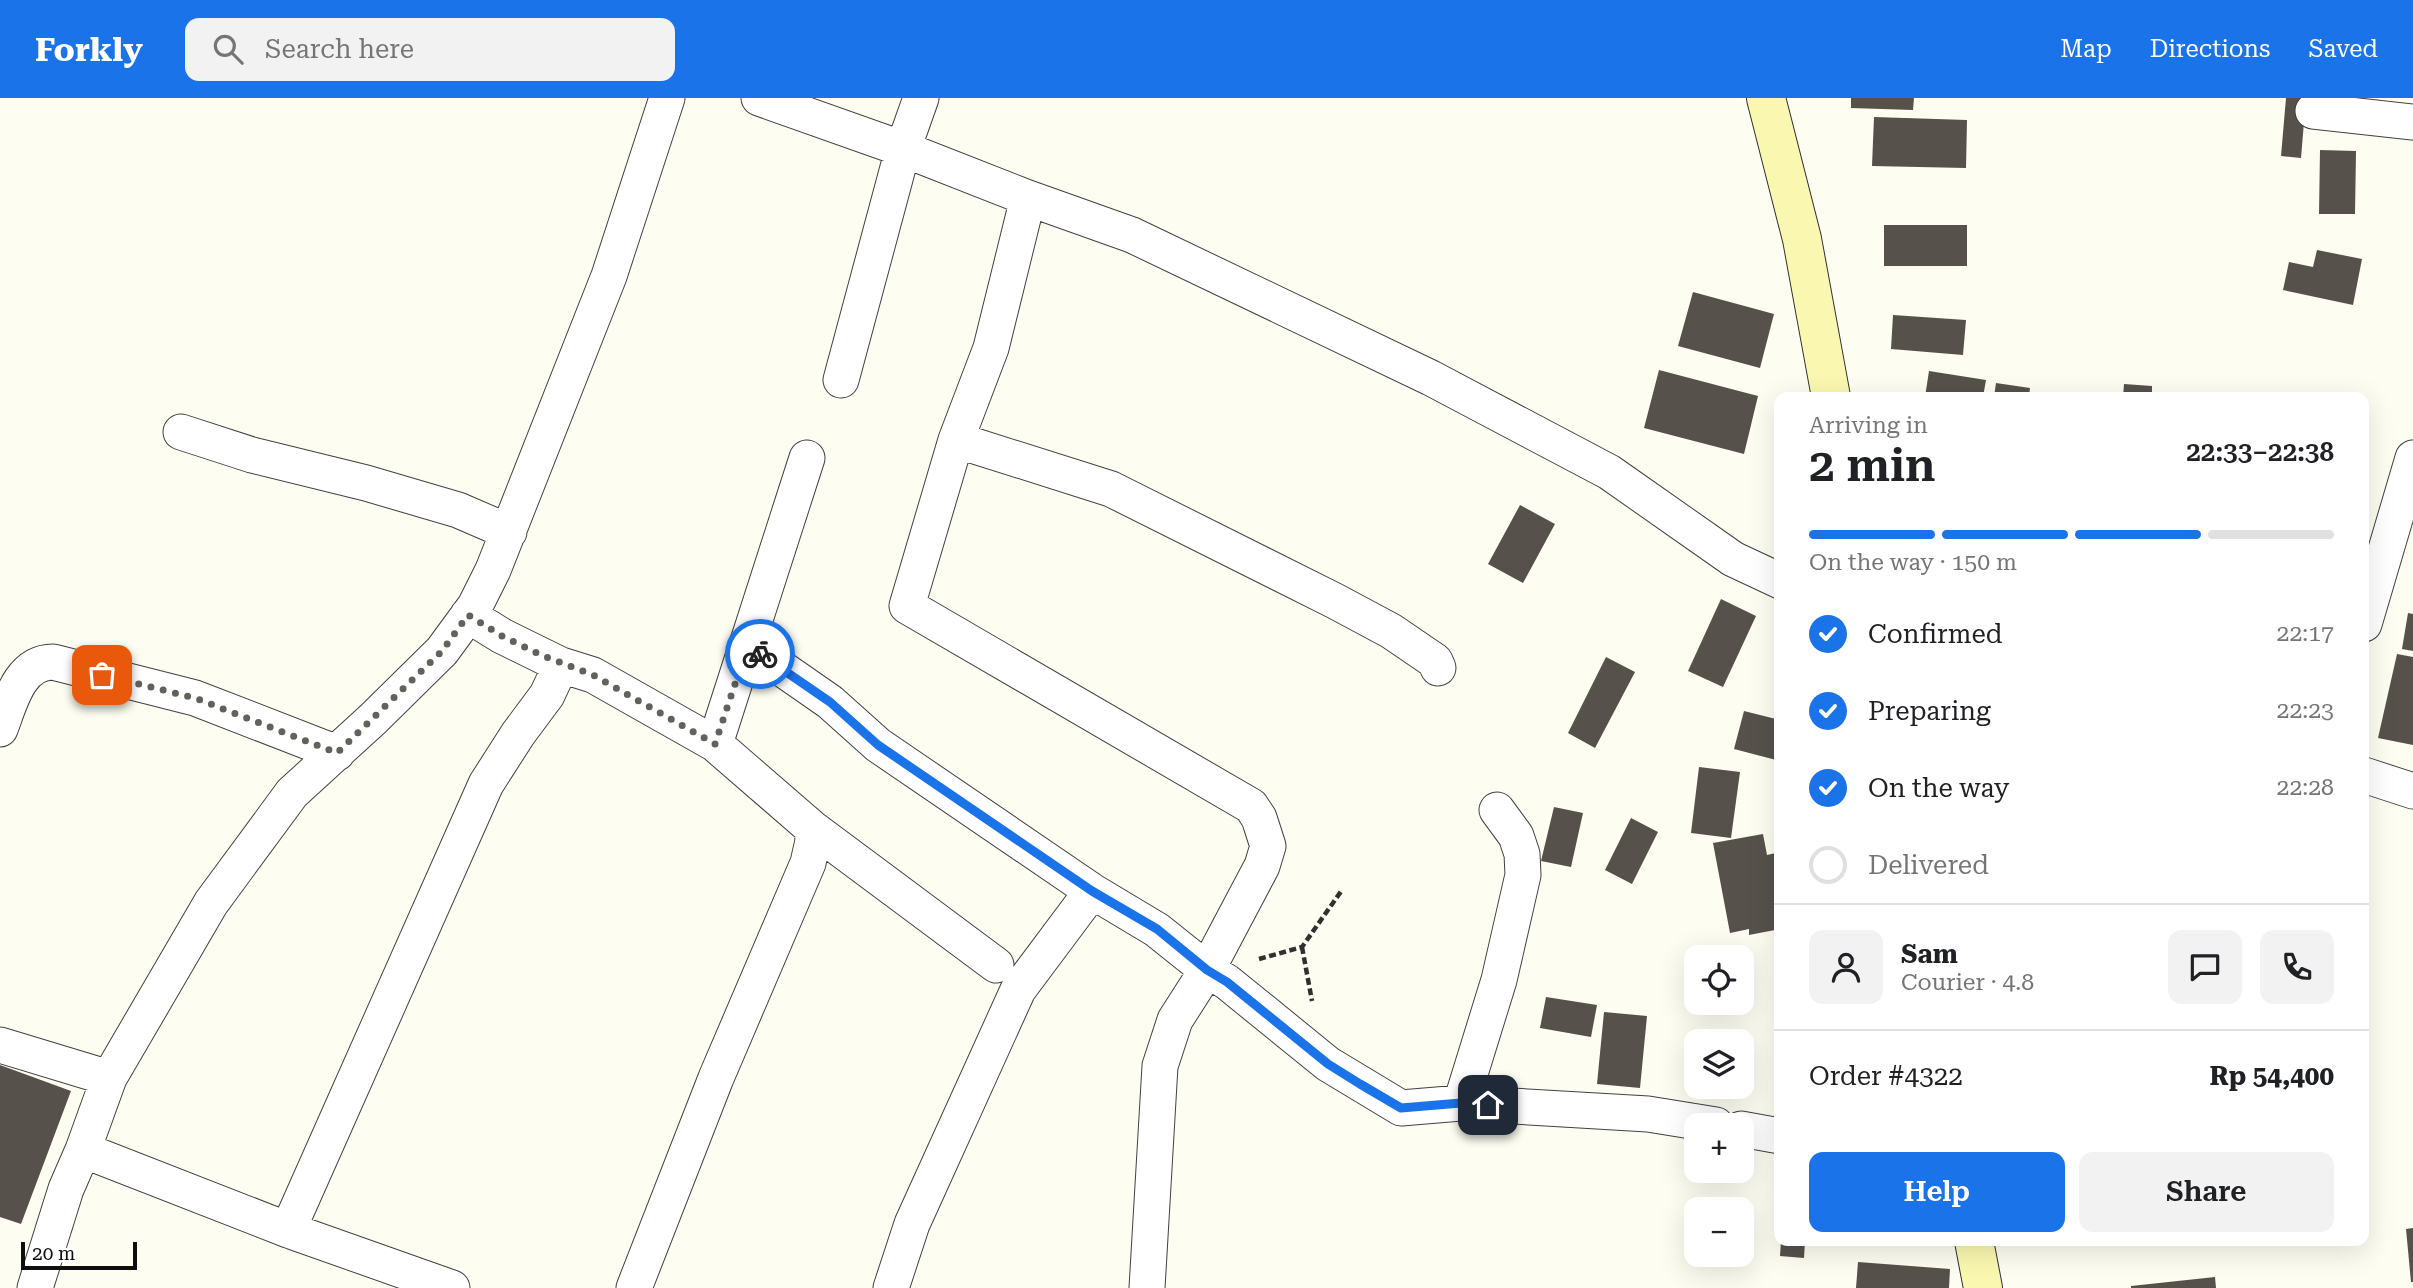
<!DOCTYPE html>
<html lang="en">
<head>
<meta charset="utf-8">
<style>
	body { margin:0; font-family:"Roboto Serif",serif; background:#f2f2f2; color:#202124; height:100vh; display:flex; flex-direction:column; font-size:26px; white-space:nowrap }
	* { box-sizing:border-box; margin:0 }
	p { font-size:23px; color:#757577 }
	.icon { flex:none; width:38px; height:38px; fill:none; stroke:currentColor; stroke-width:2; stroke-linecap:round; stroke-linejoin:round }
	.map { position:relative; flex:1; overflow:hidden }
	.details { position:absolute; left:1774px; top:294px; width:595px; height:854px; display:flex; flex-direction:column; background:#fff; border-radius:14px; box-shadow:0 7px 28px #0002 }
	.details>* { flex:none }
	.fabs { position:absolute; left:1684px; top:847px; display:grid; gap:14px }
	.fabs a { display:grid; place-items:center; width:70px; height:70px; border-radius:14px; background:#fff; box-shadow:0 7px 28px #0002; font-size:35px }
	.scale { position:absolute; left:21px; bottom:18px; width:116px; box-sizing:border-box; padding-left:7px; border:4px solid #0e0e0e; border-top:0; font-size:19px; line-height:24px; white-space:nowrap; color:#0e0e0e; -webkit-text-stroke:5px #fff; paint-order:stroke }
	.pin { position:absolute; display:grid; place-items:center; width:60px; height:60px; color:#fff; margin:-30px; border-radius:14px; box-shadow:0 4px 10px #0006 }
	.courier { position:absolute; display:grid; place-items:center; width:70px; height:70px; margin:-35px; border:5px solid #1a73e8; border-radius:50%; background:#fff; color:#222; box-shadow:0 2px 9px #0007 }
	.summary em { font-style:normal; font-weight:600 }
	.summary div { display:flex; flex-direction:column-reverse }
	.summary { display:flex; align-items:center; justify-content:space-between; height:119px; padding:0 35px }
	h1 { font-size:46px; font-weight:600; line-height:52px }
	.bar { display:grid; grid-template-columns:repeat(4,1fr); gap:10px 7px; align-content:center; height:84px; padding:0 35px }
	.bar i { height:9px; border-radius:5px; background:#e0e0e0 }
	.bar .active { background:#1a73e8 }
	.bar p { grid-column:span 4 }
	.line { display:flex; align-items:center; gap:18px; padding:0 35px; border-top:2px solid #e0e0e0 }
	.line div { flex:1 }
	.round { display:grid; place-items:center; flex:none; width:74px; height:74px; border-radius:14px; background:#f2f2f2 }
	ol { padding:0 35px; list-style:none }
	li { display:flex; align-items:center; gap:21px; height:77px }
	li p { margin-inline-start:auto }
	li .icon { padding:7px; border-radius:50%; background:#1a73e8; color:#fff; stroke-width:4 }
	li:last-child { color:#757577 }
	li i { width:38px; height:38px; border:4px solid #e0e0e0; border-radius:50% }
	.primary-button { display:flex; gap:14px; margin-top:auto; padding:14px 35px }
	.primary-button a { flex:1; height:80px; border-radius:14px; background:#1a73e8; color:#fff; font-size:28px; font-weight:600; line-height:80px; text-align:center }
	.primary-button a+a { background:#f2f2f2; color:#202124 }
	header { display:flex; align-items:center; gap:42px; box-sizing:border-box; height:98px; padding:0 35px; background:#1a73e8; color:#fff }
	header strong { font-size:33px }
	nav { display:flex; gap:38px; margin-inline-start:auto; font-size:24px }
	.search { width:490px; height:63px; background:#f2f2f2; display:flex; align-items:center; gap:18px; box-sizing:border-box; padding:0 24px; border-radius:14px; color:#757577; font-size:26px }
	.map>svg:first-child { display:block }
	.building { fill:#56514b }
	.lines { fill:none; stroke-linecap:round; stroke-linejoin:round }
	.street-casing { stroke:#414141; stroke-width:37 }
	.secondary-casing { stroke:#303030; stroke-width:40 }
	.path { stroke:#303030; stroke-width:4.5; stroke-dasharray:7 3.5; stroke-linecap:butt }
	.street { stroke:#fff; stroke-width:35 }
	.secondary { stroke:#faf8b0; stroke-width:38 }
	.done { stroke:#62625d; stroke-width:7; stroke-dasharray:0 12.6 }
	.route { stroke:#1a73e8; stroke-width:9 }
</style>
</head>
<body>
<header>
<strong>Forkly</strong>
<div class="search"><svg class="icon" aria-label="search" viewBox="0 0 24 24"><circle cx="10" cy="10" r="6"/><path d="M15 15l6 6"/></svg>Search here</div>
<nav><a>Map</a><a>Directions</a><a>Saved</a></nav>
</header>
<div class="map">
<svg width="2413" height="1190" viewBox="0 0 2413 1190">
	<rect width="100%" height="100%" fill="#fefdf1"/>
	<path class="building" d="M 1851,0 L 1914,0 L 1913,12 L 1851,10 Z
		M 2286,0 L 2306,0 L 2301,60 L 2281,58 Z
		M 1874,19 L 1967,22 L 1966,70 L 1872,68 Z
		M 2320,52 L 2356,53 L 2355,116 L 2319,116 Z
		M 1884,127 L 1967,127 L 1967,168 L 1884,168 Z
		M 2317,152 L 2362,161 L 2353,207 L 2283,192 L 2289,164 L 2313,169 Z
		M 1693,194 L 1774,216 L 1760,270 L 1678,248 Z
		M 1893,217 L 1966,222 L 1963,257 L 1891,251 Z
		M 1659,272 L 1758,298 L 1744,356 L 1644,330 Z
		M 1929,273 L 1986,282 L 1983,299 L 1925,299 Z
		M 1996,285 L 2030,290 L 2029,299 L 1994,299 Z
		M 2124,286 L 2152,288 L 2152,299 L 2123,299 Z
		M 1520,407 L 1555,426 L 1523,485 L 1488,466 Z
		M 1721,501 L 1756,518 L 1723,589 L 1688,573 Z
		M 2408,515 L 2413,516 L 2413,553 L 2402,551 Z
		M 2397,556 L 2413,559 L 2413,647 L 2378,640 Z
		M 1606,559 L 1635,574 L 1595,650 L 1568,635 Z
		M 1744,613 L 1780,622 L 1780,663 L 1734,651 Z
		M 1699,669 L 1740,674 L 1731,740 L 1691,735 Z
		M 1554,709 L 1583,715 L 1571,769 L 1541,763 Z
		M 1631,720 L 1658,734 L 1632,786 L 1605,772 Z
		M 1763,736 L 1767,757 L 1780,754 L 1780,831 L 1749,837 L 1749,831 L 1730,835 L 1713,745 Z
		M 1546,899 L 1597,907 L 1591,939 L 1540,930 Z
		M 1604,914 L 1647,918 L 1640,990 L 1597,986 Z
		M 0,967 L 71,993 L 21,1126 L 0,1119 Z
		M 2413,1130 L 2413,1184 L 2411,1184 L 2406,1131 Z
		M 1781,1143 L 1805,1143 L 1804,1160 L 1780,1158 Z
		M 1858,1164 L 1950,1171 L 1949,1190 L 1856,1190 Z
		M 2215,1179 L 2216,1190 L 2131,1190 L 2131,1188 Z"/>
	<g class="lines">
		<g class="street-casing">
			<path id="street" d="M 759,0 L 903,51 L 1028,100 L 1132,137 L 1431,280 L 1609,374 L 1733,461 L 1780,483
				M 2313,13 L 2413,24
				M 1028,100 L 991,250 L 956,342 L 907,508 L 1251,708 L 1259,720 L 1268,748 L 1262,768 L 1207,872 L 1175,922 L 1160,968 L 1147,1190
				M 841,282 L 903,51 L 921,0
				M 181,334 L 252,357 L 366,385 L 458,412 L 509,434
				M 956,342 L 1111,391 L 1335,503 L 1391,533 L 1435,563 L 1438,570
				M 468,517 L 502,538 L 561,567 L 593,577 L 715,646 L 812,730 L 996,867
				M 2364,526 L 2413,360
				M 748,547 L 830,604 L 878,647 L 1092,793 L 1157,832 L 1207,872 L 1227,884 L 1328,966 L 1401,1010 L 1461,1005 L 1648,1016 L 1716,1027
				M 0,631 C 10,605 19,564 53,564 L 195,600 L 337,655
				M 715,646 L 807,360
				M 2364,677 L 2413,693
				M 0,947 L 109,980
				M 1461,1005 L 1499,882 L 1523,777 L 1522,756 L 1516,738 L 1497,712
				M 1741,1031 L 1780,1038
				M 83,1052 L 288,1132 L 452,1190
				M 288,1132 L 486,686 L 518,636 L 547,597 L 561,567
				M 35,1190 L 66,1091 L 83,1052 L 109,980 L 211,805 L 292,695 L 373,621 L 442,553 L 475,508 L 493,472 L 609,178 L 667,0
				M 634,1190 L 716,980 L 808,765 L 813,743 L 812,730
				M 891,1190 L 912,1126 L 1018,892 L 1092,793"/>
		</g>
		<g class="secondary-casing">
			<path id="secondary" d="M 1766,0 L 1802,141 L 1831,299
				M 1974,1143 L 1983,1190"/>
		</g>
		<path class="path" d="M 1302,849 L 1312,903
			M 1259,861 L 1302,849 L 1342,792"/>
		<use href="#street" class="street"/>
		<use href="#secondary" class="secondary"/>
	</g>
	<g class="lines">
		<path class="done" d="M 102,577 L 195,600 L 337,655 L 442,553 L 468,517 L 502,538 L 541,557 L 593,577 L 715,646 L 748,547 L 760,556"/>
		<path class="route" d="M 760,556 L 830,604 L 878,647 L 1092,793 L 1157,831 L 1207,872 L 1227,884 L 1328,966 L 1360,986 L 1401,1010 L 1461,1005 L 1488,1007"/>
	</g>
</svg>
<div class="fabs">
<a><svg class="icon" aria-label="locate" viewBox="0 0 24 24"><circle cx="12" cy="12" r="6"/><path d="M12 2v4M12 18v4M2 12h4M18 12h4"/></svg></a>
<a><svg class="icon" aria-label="layers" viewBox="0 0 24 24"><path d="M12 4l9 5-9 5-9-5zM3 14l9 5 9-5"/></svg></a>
<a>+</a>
<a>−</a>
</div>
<div class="scale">20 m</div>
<div class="pin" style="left:102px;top:577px;background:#ea580c"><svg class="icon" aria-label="bag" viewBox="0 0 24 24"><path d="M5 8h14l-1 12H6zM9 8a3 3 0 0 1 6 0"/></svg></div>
<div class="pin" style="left:1488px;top:1007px;background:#1f2937"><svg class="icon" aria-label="home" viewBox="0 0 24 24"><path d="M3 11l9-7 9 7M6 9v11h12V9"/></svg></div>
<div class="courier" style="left:760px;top:556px"><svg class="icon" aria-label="bike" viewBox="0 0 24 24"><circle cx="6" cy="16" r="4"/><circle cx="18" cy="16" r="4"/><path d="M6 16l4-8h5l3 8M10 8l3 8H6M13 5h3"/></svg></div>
<section class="details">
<div class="summary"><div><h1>2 min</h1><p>Arriving in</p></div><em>22:33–22:38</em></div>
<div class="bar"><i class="active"></i><i class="active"></i><i class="active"></i><i></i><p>On the way · 150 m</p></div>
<ol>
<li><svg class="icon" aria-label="check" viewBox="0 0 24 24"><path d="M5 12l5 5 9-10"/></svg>Confirmed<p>22:17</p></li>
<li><svg class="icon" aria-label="check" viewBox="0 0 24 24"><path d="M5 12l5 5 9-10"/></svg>Preparing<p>22:23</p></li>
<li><svg class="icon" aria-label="check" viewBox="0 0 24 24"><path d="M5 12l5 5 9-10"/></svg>On the way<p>22:28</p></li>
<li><i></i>Delivered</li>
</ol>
<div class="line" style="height:126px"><a class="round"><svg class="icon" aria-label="person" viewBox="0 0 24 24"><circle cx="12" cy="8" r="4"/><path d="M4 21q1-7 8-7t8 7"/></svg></a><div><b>Sam</b><p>Courier · 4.8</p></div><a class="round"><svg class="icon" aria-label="chat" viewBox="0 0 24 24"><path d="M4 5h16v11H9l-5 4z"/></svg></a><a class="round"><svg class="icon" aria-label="phone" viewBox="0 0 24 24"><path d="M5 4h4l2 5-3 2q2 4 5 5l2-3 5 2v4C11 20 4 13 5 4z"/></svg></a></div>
<div class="line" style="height:91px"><div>Order #4322</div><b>Rp 54,400</b></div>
<div class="primary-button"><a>Help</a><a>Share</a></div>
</section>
</div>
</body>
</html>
